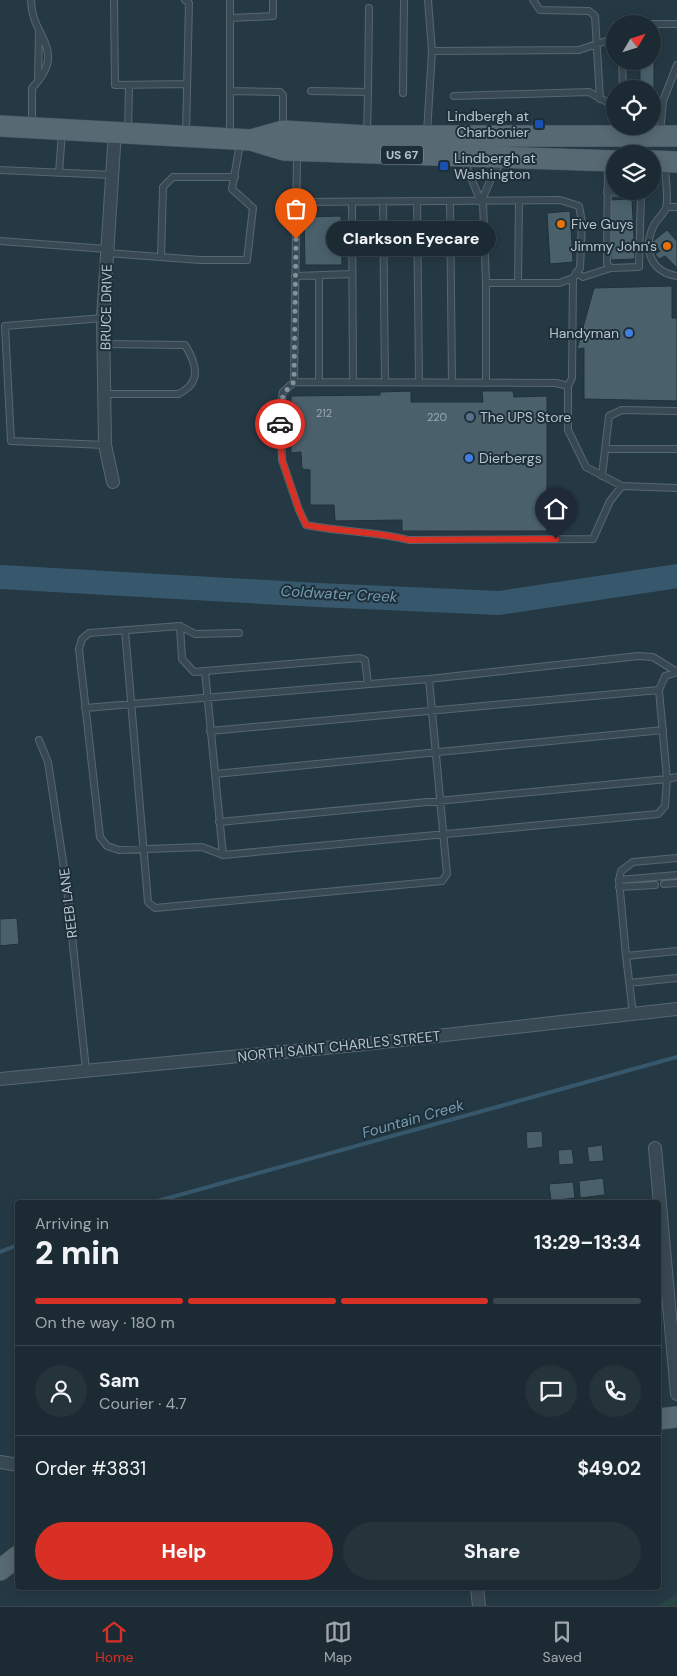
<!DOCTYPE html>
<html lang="en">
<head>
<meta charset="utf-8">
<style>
	body { margin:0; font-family:"DM Sans",sans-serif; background:#25333b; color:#f1f3f6; height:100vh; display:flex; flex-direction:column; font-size:19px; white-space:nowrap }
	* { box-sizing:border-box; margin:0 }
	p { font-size:16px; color:#a0a7ac }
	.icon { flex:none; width:28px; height:28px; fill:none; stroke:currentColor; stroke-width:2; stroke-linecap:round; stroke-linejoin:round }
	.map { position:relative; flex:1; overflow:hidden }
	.sheet { position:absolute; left:15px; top:1200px; width:646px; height:390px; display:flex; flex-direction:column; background:#1c2b33; border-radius:5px; box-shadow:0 2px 12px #0003,0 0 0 1px #3a474e }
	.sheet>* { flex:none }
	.needle { width:32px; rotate:52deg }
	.controls { position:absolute; left:606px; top:15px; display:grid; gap:10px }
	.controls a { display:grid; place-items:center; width:55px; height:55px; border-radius:50%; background:#1c2b33; box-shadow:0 2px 12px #0003,0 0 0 1px #3a474e; font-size:25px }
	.pin { position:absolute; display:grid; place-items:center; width:42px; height:42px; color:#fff; margin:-51px -21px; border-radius:50% 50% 50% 0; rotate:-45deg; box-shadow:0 0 5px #0007 }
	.pin .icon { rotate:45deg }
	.courier { position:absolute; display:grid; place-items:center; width:50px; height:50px; margin:-25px; border:4px solid #d93025; border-radius:50%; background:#fff; color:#222; box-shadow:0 1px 6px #0007 }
	.bubble { position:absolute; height:35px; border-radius:18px; background:#1c2b33; box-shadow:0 2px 12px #0003,0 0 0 1px #3a474e; font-size:16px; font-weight:800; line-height:35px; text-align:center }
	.summary em { font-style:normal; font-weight:800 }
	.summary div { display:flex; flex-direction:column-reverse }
	.summary { display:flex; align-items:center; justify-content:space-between; height:85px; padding:0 20px }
	h1 { font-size:32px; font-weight:800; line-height:38px }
	.bar { display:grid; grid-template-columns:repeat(4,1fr); gap:8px 5px; align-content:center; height:60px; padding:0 20px }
	.bar i { height:6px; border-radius:4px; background:#3a474e }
	.bar .on { background:#d93025 }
	.bar p { grid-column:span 4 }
	.line { display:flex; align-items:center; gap:12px; padding:0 20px; border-top:1px solid #3a474e }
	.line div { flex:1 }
	.round { display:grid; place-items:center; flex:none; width:52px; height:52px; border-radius:26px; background:#25333b }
	.button { display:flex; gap:10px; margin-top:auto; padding:10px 20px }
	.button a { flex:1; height:58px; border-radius:30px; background:#d93025; color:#fff; font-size:20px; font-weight:800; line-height:58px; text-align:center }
	.button a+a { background:#25333b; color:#f1f3f6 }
	.tab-bar { display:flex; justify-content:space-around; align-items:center; height:70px; border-top:1px solid #3a474e; background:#1c2b33; font-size:14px; color:#a0a7ac }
	.tab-bar a { display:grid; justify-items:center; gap:2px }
	.tab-bar .on { color:#d93025 }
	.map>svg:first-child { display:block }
	.green { fill:#274542 }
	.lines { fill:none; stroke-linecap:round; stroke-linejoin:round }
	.stream { stroke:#37586c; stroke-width:4 }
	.river { stroke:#37586c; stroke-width:24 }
	.building { fill:#4a616c; stroke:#20313b }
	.service-casing { stroke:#576771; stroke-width:8 }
	.minor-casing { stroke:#576771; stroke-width:14 }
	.primary-casing { stroke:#465560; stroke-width:22 }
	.service { stroke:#394953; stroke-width:6 }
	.minor { stroke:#394953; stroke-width:12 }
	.primary { stroke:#576973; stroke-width:21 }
	.done { stroke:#83939d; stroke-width:5; stroke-dasharray:0 9 }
	.route { stroke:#d93025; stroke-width:6 }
	.transit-dot { fill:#1a4fb4; stroke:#1e2f39; stroke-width:2 }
	.food-dot { fill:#e8710a; stroke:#1e2f39; stroke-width:2 }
	.shop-dot { fill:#3f7fe0; stroke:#1e2f39; stroke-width:2 }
	.service-dot { fill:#5c6f8a; stroke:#1e2f39; stroke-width:2 }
	.labels { text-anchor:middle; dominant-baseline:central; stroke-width:4; stroke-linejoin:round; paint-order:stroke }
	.number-label { font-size:11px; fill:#9babb5 }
	.shield { fill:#1e2f39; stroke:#8897a1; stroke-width:1 }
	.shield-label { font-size:12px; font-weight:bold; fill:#b6c4cd }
	.poi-label { font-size:14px; fill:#b6c4cd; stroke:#1e2f39; text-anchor:start }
	.street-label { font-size:14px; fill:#b6c4cd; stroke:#1e2f39 }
	.water-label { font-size:15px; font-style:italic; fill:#749cb2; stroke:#1e2f39 }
</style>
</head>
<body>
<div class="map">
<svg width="677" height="1606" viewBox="0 0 677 1606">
	<rect width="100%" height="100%" fill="#253944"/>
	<path class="green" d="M 677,1594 L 677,1606 L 657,1606 Z"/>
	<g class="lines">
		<path class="stream" d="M 154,1202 L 677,1057
			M 0,1252 L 18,1245"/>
		<path class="river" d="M 0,577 L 318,595 L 499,603 L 677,576"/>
	</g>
	<path class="building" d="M 652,47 L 654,47 L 654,93 L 652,89 L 640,89 L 640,61 L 652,61 Z
		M 632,199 L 635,259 L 611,260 L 608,200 Z
		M 570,211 L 573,262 L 550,264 L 547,213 Z
		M 341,216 L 342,265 L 305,265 L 304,217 Z
		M 667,230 L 677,241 L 677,268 L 665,256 L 659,259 L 655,254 L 660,251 L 652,242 Z
		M 672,286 L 672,318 L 677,318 L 677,401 L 584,399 L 584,348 L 577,349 L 594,288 Z
		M 411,391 L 411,402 L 483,402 L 482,391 L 513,391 L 514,397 L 547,396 L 547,531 L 402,531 L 402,520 L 335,521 L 334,505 L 310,505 L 310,470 L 302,469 L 301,452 L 291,453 L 291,396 L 380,395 L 380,392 Z
		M 17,918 L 19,944 L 0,946 L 0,919 Z
		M 542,1131 L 543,1147 L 527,1149 L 526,1132 Z
		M 602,1145 L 604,1161 L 589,1162 L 587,1147 Z
		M 572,1149 L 574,1164 L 559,1165 L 558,1150 Z
		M 603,1178 L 605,1195 L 580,1198 L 579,1181 Z
		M 573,1182 L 575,1198 L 551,1201 L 549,1184 Z"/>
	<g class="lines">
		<g class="service-casing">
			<path id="service" d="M 31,0 C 31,38 69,49 32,88 L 32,125
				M 114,0 L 115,85 L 187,84
				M 185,0 L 189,3 L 186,134
				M 533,0 L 540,10 L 589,11 L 595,16 L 600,99
				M 230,18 L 273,16 L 273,0
				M 648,24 L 677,24
				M 432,51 L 579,50 L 615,38
				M 622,61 L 623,89
				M 38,81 L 39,30
				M 230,91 L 280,92 L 283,95 L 283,129
				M 311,91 L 368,92 L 369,8
				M 403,93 L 404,0
				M 454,96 L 589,92 L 609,103 L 615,102
				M 128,131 L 129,85
				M 367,133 L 368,92
				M 427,133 L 432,51 L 428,0
				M 660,133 L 663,101 L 677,65
				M 230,135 L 230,0
				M 297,155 L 294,382 L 556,383 L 568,386 L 568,430 L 586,467 L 622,486 L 677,488
				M 464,161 L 481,202 L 493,174 L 502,162
				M 665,165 C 665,175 669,201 666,208 C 663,215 656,220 653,227 C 643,250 651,272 677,276
				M 0,170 L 112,175
				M 59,173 L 62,132
				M 607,192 L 641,194 L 639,267 L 611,268 L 607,264 L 608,164
				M 296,202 L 560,200 L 579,206 L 582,222 L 580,268 L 573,278 L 572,378 L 568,386
				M 352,202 L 353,382
				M 383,202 L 385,382
				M 417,202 L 419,382
				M 450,202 L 452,382
				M 483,202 L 486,283 L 486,383
				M 667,207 L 677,207
				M 0,241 L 107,249
				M 107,253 L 200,260 L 247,260 L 253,208 L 232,189 L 240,143
				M 161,257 L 163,187 L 173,177 L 235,177
				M 576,273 L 583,277 L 611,268
				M 295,276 L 352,274
				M 319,276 L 319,382
				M 486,283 L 559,283 L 573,278
				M 518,283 L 519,202
				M 103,318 L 5,326 L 11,441 L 105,445
				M 294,382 L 283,392 L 280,410 L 282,460 L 299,510 L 306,525 C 340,532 375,531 409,540 L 593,539 L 610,501 L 622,486
				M 104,394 L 178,394 C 202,383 197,364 185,345 L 104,344
				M 605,449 L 677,449
				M 602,476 L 609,416 L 622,410 L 677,411
				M 180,626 L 182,659 L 194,672 L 205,671
				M 125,630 L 148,902 L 155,908 L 442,881 L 447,874 L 429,679
				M 677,672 L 665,676 L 659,690 L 667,779 L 677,777
				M 85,708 L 429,679 L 639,656 L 653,657 L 677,672
				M 210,731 L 659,690
				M 39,740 L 48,762 L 67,888 L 86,1070
				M 215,774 L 663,730
				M 219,822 L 667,779 L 665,806 L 658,814 L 223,855 L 202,847 L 119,850 L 107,846 L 100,837 L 79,649 L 82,639 L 89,633 L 180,626 L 195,634 L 239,633
				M 223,855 L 205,671 L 360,658 L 365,660 L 368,684
				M 619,880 L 677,875
				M 664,884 L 677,883
				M 619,887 L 655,885
				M 626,956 L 619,880 L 621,871 L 633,862 L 677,858
				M 629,983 L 677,978
				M 633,1014 L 626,956 L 677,951"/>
		</g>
		<g class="minor-casing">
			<path id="minor" d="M 113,482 L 105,445 L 103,318 L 115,131
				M 0,1079 L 356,1045 L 677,1009
				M 655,1148 L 677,1394
				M 0,1462 L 18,1465
				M 477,1588 L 479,1606"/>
		</g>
		<g class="primary-casing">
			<path id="primary" d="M 0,126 L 251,140 L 284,150 L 615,161
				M 251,140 L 283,131 L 367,136 L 677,136
				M 652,161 L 677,162
				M 659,1419 L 677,1417
				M 0,1570 L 18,1556"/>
		</g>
		<use href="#service" class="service"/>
		<use href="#minor" class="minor"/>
		<use href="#primary" class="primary"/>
	</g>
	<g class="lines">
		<path class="done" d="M 280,424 C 279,406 280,395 294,382 L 296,239"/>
		<path class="route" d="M 280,424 L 282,460 L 299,510 L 306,525 C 340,532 375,531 409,540 L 556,539"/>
	</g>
	<g class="transit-dot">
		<rect x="534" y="119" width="10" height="10" rx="2.5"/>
		<rect x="439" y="161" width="10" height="10" rx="2.5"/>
	</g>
	<g class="food-dot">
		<circle cx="561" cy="224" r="5"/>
		<circle cx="667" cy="246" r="5"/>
	</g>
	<g class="shop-dot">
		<circle cx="629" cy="333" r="5"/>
		<circle cx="469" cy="458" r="5"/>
	</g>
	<circle class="service-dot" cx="470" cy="417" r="5"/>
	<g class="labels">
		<g class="number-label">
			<text x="324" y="413">212</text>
			<text x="437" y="417">220</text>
		</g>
		<rect class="shield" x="381" y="145.5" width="42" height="19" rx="4"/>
		<g class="shield-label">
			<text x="402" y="155">US 67</text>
		</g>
		<g class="poi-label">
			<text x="529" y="116" text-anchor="end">Lindbergh at<tspan x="529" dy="16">Charbonier</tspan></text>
			<text x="454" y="158">Lindbergh at<tspan x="454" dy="16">Washington</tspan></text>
			<text x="571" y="224">Five Guys</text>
			<text x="657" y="246" text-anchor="end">Jimmy John's</text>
			<text x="619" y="333" text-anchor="end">Handyman</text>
			<text x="480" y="417">The UPS Store</text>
			<text x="479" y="458">Dierbergs</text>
		</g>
		<g class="street-label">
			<text transform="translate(106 307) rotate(-89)">BRUCE DRIVE</text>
			<text transform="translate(68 903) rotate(-97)">REEB LANE</text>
			<text transform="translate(339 1046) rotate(-6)">NORTH SAINT CHARLES STREET</text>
		</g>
		<g class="water-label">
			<text transform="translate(339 594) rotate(3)">Coldwater Creek</text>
			<text transform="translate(413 1119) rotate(-16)">Fountain Creek</text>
		</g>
	</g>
</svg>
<div class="controls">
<a><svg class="needle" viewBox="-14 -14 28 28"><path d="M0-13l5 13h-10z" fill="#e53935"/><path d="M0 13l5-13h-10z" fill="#a0a7ac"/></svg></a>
<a><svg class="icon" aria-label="locate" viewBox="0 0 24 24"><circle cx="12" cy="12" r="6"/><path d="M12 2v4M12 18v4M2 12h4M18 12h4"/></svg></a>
<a><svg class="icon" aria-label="layers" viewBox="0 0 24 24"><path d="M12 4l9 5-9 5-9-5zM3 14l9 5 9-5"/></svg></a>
</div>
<div class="pin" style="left:296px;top:239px;background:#ea580c"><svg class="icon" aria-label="bag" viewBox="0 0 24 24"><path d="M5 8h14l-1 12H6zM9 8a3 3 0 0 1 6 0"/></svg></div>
<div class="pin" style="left:556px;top:539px;background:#1f2937"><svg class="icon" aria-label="home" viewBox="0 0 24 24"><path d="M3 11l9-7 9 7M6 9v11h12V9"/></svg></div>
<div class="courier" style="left:280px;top:424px"><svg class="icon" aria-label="car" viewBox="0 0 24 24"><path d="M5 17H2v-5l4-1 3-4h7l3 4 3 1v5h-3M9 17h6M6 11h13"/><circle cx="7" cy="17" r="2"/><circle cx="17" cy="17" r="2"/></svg></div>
<div class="bubble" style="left:326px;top:221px;width:170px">Clarkson Eyecare</div>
<section class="sheet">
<div class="summary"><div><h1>2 min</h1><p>Arriving in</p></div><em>13:29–13:34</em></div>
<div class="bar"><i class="on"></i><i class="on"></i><i class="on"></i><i></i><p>On the way · 180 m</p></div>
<div class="line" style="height:90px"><a class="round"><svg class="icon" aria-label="person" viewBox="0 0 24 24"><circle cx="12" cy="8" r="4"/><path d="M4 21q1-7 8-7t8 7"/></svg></a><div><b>Sam</b><p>Courier · 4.7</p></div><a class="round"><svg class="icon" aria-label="chat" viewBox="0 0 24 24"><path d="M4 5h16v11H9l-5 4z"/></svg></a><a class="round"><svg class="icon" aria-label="phone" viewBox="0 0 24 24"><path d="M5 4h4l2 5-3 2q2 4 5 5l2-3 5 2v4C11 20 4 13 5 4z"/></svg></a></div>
<div class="line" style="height:65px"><div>Order #3831</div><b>$49.02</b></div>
<div class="button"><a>Help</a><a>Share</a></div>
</section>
</div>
<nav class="tab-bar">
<a class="on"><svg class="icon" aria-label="home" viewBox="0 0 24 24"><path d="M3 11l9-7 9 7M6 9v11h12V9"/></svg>Home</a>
<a><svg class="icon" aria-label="map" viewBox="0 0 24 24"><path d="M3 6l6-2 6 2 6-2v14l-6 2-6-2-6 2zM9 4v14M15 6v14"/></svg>Map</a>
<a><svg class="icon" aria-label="saved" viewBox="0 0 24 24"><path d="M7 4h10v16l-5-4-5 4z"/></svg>Saved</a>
</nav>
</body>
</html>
